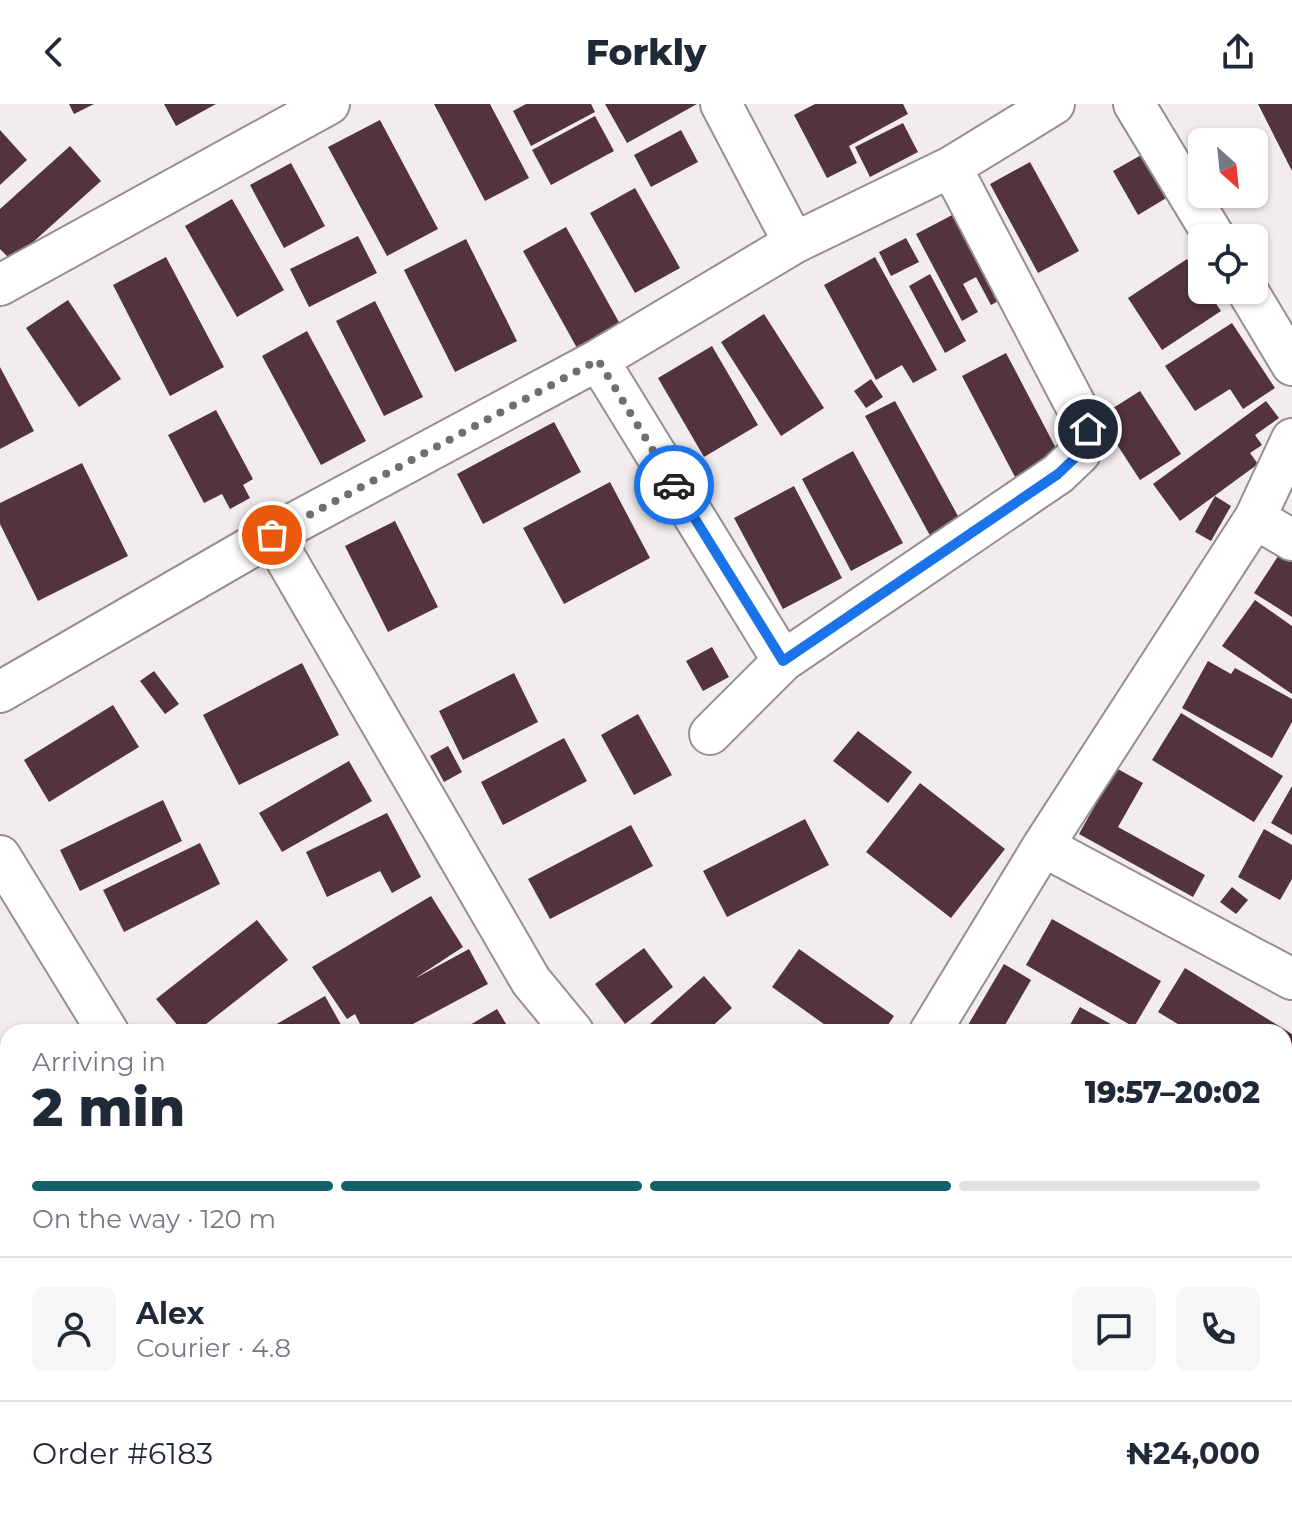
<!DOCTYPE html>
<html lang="en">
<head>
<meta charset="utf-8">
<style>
	body { margin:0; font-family:Montserrat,sans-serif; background:#f6f6f7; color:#1f2937; height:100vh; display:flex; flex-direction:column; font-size:30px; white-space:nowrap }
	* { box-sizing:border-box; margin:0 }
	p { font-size:26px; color:#747a83 }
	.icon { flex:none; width:44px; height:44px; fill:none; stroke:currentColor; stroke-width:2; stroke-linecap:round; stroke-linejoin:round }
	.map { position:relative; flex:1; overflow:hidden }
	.details { position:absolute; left:0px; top:920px; width:1292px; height:498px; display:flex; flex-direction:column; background:#fff; border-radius:24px 24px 0 0; box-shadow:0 2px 6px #0004 }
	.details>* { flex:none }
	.needle { width:52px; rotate:153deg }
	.buttons { position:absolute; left:1188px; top:24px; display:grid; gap:16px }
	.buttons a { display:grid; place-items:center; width:80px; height:80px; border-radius:12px; background:#fff; box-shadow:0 2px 6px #0004; font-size:40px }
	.pin { position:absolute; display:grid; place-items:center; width:68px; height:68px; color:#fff; margin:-34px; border:4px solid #fff; border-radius:50%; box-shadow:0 2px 8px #0007 }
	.courier { position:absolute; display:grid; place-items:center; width:80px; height:80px; margin:-40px; border:6px solid #1a73e8; border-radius:50%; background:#fff; color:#222; box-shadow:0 2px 10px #0007 }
	.head em { font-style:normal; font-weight:800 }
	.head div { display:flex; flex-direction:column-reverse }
	.head { display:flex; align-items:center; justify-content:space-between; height:136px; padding:0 32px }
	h1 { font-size:52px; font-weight:800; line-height:60px }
	.bar { display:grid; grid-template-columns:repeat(4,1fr); gap:12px 8px; align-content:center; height:96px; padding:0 32px }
	.bar i { height:10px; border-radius:6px; background:#e0e1e3 }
	.bar .current { background:#13626b }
	.bar p { grid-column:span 4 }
	.line { display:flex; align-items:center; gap:20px; padding:0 32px; border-top:2px solid #e0e1e3 }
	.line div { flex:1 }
	.round { display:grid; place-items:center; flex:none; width:84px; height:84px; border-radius:12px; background:#f6f6f7 }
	header { display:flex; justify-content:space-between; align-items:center; height:104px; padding:0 32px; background:#fff; font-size:36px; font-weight:800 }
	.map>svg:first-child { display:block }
	.building { fill:#52333e }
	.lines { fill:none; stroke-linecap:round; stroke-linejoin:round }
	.minor-casing { stroke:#968f92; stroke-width:44 }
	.minor { stroke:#fff; stroke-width:40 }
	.done { stroke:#726e6f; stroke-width:8; stroke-dasharray:0 14.4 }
	.route { stroke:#1a73e8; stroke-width:10 }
</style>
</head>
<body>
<header><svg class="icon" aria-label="back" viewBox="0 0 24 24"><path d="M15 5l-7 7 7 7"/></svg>Forkly<svg class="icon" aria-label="share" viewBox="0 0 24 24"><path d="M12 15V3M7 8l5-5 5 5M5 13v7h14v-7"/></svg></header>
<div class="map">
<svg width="1292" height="1417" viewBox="0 0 1292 1417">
	<rect width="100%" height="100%" fill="#f3ecee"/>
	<path class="building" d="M 69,0 L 94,0 L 74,10 Z
		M 164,0 L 216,0 L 176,22 Z
		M 434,0 L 490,0 L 529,74 L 485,97 Z
		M 526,0 L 591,0 L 595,8 L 531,42 L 513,7 Z
		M 605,0 L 697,0 L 627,39 Z
		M 815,0 L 903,0 L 908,10 L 849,42 L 857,59 L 827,74 L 794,11 Z
		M 1258,0 L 1292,0 L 1292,67 Z
		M 595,12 L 614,47 L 551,81 L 532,46 Z
		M 380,16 L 438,125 L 387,152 L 328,43 Z
		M 903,19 L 918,48 L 870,73 L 855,43 Z
		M 0,26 L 27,56 L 0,81 Z
		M 681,26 L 698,58 L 651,83 L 634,51 Z
		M 70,42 L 101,77 L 12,157 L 0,145 L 0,105 Z
		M 1143,50 L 1168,93 L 1138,111 L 1113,67 Z
		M 1030,58 L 1079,147 L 1038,169 L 990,80 Z
		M 291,59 L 325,122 L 284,144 L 250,81 Z
		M 635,84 L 680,164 L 635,189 L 590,109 Z
		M 232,95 L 284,186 L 237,213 L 185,122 Z
		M 958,108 L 1004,194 L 991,201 L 976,173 L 963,180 L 978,208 L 962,217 L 916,130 Z
		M 566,123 L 620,220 L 577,244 L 523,147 Z
		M 358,132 L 377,169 L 309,203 L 290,165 Z
		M 906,134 L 919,158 L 891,172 L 879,148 Z
		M 466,135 L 517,237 L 455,268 L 404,166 Z
		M 166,153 L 224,263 L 170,292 L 113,181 Z
		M 875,153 L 937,266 L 913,279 L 902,261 L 876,276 L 824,181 Z
		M 1187,155 L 1202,178 L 1202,186 L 1207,186 L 1221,207 L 1162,246 L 1128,194 Z
		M 930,170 L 966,237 L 945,249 L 909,182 Z
		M 68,196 L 121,275 L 79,303 L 26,224 Z
		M 375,197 L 423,293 L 384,312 L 336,217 Z
		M 764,210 L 824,304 L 781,332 L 721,238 Z
		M 1232,219 L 1275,284 L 1243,305 L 1230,285 L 1195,307 L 1165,262 Z
		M 307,227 L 366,337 L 321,361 L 262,252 Z
		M 712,242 L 758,321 L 704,353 L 658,274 Z
		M 1006,249 L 1059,350 L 1015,373 L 962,272 Z
		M 0,263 L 34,327 L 0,345 Z
		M 871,275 L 883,293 L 866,304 L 854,287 Z
		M 1140,287 L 1181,350 L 1140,376 L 1099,313 Z
		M 895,297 L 964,423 L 934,439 L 865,312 Z
		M 1266,297 L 1279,314 L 1255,331 L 1262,341 L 1250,349 L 1258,360 L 1180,417 L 1153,380 Z
		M 216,306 L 253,375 L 243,381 L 250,394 L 230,405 L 222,390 L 204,399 L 168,331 Z
		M 554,318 L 581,368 L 483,420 L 457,370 Z
		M 853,347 L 903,439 L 851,467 L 802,375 Z
		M 82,359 L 128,452 L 38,497 L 0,420 L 0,399 Z
		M 610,378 L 650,454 L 564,500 L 523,424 Z
		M 794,382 L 842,474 L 783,505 L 734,414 Z
		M 1215,392 L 1231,402 L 1211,437 L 1195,428 Z
		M 395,417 L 438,503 L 388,528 L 345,442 Z
		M 1286,440 L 1292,444 L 1292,513 L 1254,489 Z
		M 1255,496 L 1292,522 L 1292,590 L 1222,542 Z
		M 712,543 L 729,573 L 703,587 L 686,557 Z
		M 1208,557 L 1231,570 L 1235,564 L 1292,595 L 1292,618 L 1272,654 L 1182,604 Z
		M 302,559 L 339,631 L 239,681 L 203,611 Z
		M 154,567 L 179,600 L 165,610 L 140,577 Z
		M 514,569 L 538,618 L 463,656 L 439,607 Z
		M 113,601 L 139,643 L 49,698 L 24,656 Z
		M 1181,609 L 1283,672 L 1254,718 L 1152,656 Z
		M 638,610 L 672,671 L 634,691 L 601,631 Z
		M 858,627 L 912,668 L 888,699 L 833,657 Z
		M 564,634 L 587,677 L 503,721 L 481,678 Z
		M 448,642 L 462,668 L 444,678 L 430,652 Z
		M 349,657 L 372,697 L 282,748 L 259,709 Z
		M 1116,664 L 1143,679 L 1118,723 L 1205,771 L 1193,793 L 1079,730 Z
		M 920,679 L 1005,745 L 951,814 L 866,748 Z
		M 1292,682 L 1292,731 L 1271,719 Z
		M 163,696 L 182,737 L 80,787 L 60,746 Z
		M 387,709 L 421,773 L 392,789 L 380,767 L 327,793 L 306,748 Z
		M 805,715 L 829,761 L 727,813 L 703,767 Z
		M 631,721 L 653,762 L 550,815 L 528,775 Z
		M 1264,725 L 1292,741 L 1292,775 L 1280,796 L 1238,773 Z
		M 200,739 L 220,780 L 124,828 L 103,786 Z
		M 1232,783 L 1248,796 L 1236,810 L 1220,798 Z
		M 431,792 L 463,843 L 414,875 L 469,845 L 488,880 L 398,928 L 364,928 L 355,910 L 347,915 L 312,863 Z
		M 1052,815 L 1161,877 L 1134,923 L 1026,861 Z
		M 257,816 L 288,856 L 196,928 L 183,928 L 156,895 Z
		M 644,844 L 673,883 L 625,920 L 595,880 Z
		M 799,845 L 894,912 L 883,928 L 835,928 L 772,883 Z
		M 1004,860 L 1031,876 L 1001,928 L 981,928 L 968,921 Z
		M 1185,864 L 1292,930 L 1292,938 L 1284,951 L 1284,928 L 1191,928 L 1158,908 Z
		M 704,872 L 732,904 L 706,928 L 641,928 Z
		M 325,892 L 345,928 L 263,928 Z
		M 1080,903 L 1125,928 L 1066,928 Z
		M 497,905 L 511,928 L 458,928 Z
		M 8,1008 L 8,1042 L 0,1028 L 0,1013 Z
		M 0,1045 L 8,1058 L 8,1103 L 0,1108 Z
		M 1284,1116 L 1292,1119 L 1284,1138 Z
		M 1284,1167 L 1292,1172 L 1292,1241 L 1284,1236 Z
		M 0,1275 L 8,1285 L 8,1337 L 0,1343 Z
		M 1284,1347 L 1292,1351 L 1292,1373 L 1284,1386 Z
		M 178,1410 L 205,1410 L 198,1417 L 185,1417 Z
		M 406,1410 L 490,1410 L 486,1417 L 402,1417 Z
		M 505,1410 L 558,1410 L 555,1417 L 502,1417 Z
		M 573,1410 L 602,1410 L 615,1417 L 569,1417 Z
		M 929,1410 L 1002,1410 L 998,1417 L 940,1417 Z
		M 1131,1410 L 1220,1410 L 1233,1417 L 1137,1417 L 1129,1413 Z
		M 1252,1410 L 1269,1410 L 1265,1417 Z"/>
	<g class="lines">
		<g class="minor-casing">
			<path id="minor" d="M 721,0 L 794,139
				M 1134,0 L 1215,134
				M 0,181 L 329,0
				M 1247,186 L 1292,261
				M 598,256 L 783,557
				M 1255,414 L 1292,436
				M 272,431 L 531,877 L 573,928
				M 0,588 L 272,431 L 598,256 L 794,139 L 951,63 L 1054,0
				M 710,630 L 783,557 L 1058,370 L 1080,349 L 1088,325 L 951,63
				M 1043,742 L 1292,875
				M 0,752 L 108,928
				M 930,928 L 1043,742 L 1255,414 L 1292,335
				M 0,982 L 8,978
				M 1284,1003 L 1292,988
				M 1284,1300 L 1292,1305
				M 0,1397 L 8,1391
				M 635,1417 L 639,1410
				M 1054,1417 L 1058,1410"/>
		</g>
		<use href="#minor" class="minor"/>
	</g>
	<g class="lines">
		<path class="done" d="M 272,431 L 598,256 L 674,381"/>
		<path class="route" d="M 674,381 L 783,557 L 1058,370 L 1080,349 L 1088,325"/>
	</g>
</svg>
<div class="buttons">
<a><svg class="needle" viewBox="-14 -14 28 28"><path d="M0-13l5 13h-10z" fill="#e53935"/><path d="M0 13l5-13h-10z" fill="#747a83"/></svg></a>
<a><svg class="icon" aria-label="locate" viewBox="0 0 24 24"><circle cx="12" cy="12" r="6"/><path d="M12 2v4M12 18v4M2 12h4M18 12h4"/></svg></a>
</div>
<div class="pin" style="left:272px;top:431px;background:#ea580c"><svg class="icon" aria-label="bag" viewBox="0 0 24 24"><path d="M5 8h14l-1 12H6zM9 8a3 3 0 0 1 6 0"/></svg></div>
<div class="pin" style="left:1088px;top:325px;background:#1f2937"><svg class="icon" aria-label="home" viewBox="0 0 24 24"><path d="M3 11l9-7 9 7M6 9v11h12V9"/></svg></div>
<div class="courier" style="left:674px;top:381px"><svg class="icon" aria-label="car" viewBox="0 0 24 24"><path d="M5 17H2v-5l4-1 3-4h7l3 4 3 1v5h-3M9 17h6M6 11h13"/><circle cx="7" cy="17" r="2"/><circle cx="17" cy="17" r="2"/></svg></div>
<section class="details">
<div class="head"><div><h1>2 min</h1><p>Arriving in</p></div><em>19:57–20:02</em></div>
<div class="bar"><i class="current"></i><i class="current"></i><i class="current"></i><i></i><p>On the way · 120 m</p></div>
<div class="line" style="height:144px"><a class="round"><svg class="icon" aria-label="person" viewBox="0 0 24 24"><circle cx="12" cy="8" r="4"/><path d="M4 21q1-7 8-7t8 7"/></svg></a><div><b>Alex</b><p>Courier · 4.8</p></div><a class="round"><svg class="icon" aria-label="chat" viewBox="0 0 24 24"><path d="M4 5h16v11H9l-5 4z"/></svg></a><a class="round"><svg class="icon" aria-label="phone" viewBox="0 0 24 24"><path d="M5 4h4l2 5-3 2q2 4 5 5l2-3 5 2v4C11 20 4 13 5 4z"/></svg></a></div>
<div class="line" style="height:104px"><div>Order #6183</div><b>₦24,000</b></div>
</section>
</div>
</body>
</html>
